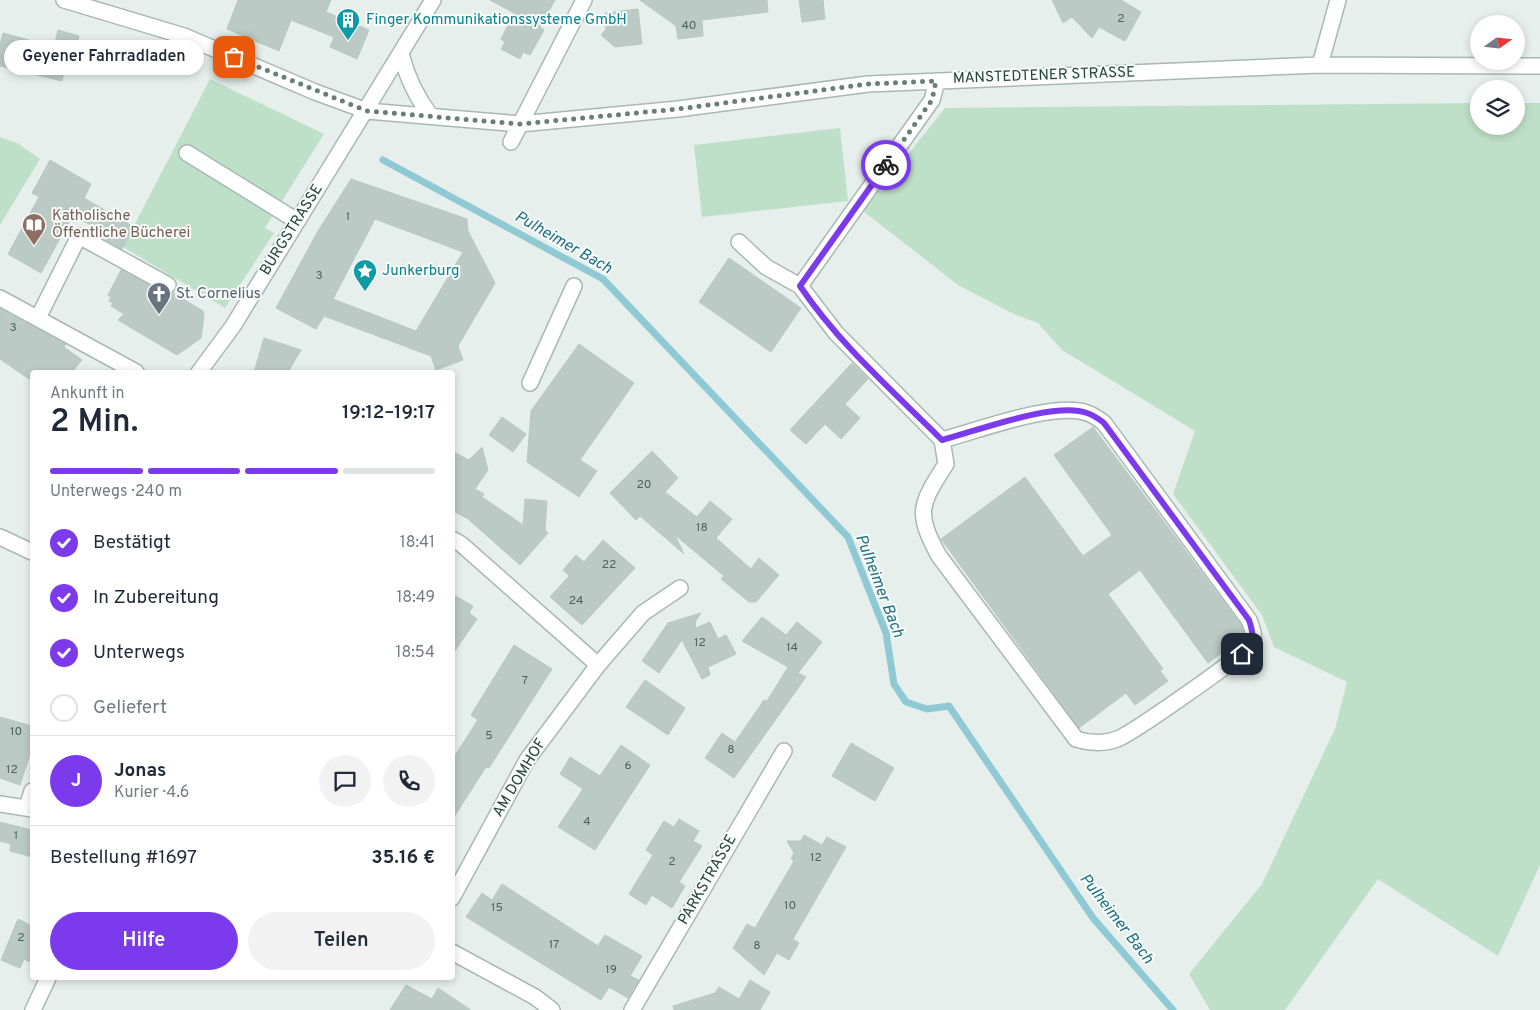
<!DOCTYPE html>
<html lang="de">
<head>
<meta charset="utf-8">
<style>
	body { margin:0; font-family:Overpass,sans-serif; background:#f2f2f3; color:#1f2937; height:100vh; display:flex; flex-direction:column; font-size:19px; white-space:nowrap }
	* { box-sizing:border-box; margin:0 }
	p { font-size:16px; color:#747a83 }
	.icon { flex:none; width:28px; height:28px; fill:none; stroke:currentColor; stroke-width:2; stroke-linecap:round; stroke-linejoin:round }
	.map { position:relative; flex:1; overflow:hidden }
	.panel { position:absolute; left:30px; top:370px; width:425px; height:610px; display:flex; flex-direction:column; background:#fff; border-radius:5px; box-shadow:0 2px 8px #0003 }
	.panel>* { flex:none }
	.needle { width:32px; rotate:75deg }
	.controls { position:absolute; left:1470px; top:15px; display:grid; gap:10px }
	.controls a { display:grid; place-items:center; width:55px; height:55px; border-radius:50%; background:#fff; box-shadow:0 2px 8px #0003; font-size:25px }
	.pin { position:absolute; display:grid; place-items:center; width:42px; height:42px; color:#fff; margin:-21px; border-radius:10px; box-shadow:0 2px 8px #0006 }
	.courier { position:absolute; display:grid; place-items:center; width:50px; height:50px; margin:-25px; border:4px solid #7c3aed; border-radius:50%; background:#fff; color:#222; box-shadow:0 1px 6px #0007 }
	.bubble { position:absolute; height:35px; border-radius:18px; background:#fff; box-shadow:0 2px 8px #0003; font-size:16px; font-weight:600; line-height:35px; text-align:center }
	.head em { font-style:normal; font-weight:600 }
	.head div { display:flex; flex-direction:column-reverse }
	.head { display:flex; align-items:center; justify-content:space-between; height:85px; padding:0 20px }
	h1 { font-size:32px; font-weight:600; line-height:38px }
	.bar { display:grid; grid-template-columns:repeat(4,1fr); gap:8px 5px; align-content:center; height:60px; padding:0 20px }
	.bar i { height:6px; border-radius:4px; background:#e0e1e3 }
	.bar .on { background:#7c3aed }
	.bar p { grid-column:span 4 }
	.line { display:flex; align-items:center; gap:12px; padding:0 20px; border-top:1px solid #e0e1e3 }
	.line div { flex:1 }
	.round { display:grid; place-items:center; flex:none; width:52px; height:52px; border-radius:26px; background:#f2f2f3 }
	ol { padding:0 20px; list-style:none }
	li { display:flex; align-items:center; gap:15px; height:55px }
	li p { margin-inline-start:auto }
	li .icon { padding:5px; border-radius:50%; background:#7c3aed; color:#fff; stroke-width:4 }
	li:last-child { color:#747a83 }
	li i { width:28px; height:28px; border:2px solid #e0e1e3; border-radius:50% }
	.cta { display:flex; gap:10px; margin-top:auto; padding:10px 20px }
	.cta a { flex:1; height:58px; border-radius:30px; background:#7c3aed; color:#fff; font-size:20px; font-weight:600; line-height:58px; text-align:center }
	.cta a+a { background:#f2f2f3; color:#1f2937 }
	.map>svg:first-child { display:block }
	.green { fill:#bfe0c8 }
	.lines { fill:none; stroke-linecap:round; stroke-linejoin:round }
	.stream { stroke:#8ec9d4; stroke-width:7 }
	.building { fill:#bbcac4; stroke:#b8c9c2; fill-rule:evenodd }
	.minor-casing { stroke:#a8b8b2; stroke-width:18 }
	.minor { stroke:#fff; stroke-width:15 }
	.done { stroke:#687f78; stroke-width:5; stroke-dasharray:0 9 }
	.route { stroke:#7c3aed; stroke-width:6 }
	.labels { text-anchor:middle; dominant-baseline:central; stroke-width:4; stroke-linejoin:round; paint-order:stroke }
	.number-label { font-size:12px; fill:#4a645c }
	.culture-label { font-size:15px; fill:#0d838f; stroke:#f7fbf9; text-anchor:start }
	.street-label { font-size:15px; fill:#24423a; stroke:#f7fbf9 }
	.education-label { font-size:15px; fill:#785e54; stroke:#f7fbf9; text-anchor:start }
	.worship-label { font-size:15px; fill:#5b616d; stroke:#f7fbf9; text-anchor:start }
	.water-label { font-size:16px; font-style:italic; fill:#1c6f80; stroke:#f7fbf9 }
</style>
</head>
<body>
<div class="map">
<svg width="1540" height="1010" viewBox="0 0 1540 1010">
	<rect width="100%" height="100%" fill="#e6efeb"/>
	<path class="green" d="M 210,79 L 324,134 L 265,228 L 274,233 L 225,308 L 123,247 Z
		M 1479,103 L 1479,126 L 1516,126 L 1516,103 L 1540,103 L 1540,865 L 1498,956 L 1378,879 L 1285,1010 L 1210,1010 L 1189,974 L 1262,884 L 1335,729 L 1347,682 L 1274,647 L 1262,615 L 1173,494 L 1195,431 L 1062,350 L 1038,323 L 1016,315 L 958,285 L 863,211 L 945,108 Z
		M 840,128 L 848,201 L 702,217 L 694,145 Z
		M 0,137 L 17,143 L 40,159 L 0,225 Z"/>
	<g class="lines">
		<path class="stream" d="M 383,160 L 603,279 L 848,537 L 886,633 L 894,684 L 906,702 L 927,709 L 949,706 L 1093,918 L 1173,1010"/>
	</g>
	<path class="building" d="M 238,0 L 331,0 L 326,12 L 369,30 L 357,59 L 330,47 L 334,37 L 291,20 L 279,51 L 227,29 Z
		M 490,0 L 555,0 L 540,27 L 544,30 L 530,55 L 523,52 L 520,59 L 501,49 L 505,42 L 501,39 L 514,13 Z
		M 640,0 L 767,0 L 768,12 L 702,20 L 703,36 L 678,39 L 676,26 Z
		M 799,0 L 823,0 L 825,19 L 802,22 Z
		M 1052,0 L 1121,0 L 1141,12 L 1125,41 L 1099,27 L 1092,38 L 1072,17 L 1063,23 Z
		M 638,9 L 642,44 L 615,47 L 601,35 L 606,29 L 605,13 Z
		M 58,30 L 79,36 L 78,41 L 84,42 L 71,68 L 66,66 L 62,81 L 0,66 L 0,44 L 3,33 L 54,47 Z
		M 50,160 L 91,184 L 84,198 L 134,227 L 122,249 L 106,240 L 108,235 L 73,215 L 41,273 L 8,254 L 39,197 L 32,193 Z
		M 351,179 L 467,219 L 468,231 L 495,283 L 458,346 L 463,360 L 436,370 L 431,356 L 324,316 L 316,329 L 276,308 L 318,231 ZM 375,219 L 463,252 L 416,331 L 333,299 Z
		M 729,258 L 801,308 L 771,352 L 699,302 Z
		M 121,270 L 163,293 L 173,293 L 203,311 L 204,317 L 201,338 L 177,355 L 118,320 L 124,314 L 111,306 L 113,303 L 109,301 L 111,297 L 108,295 Z
		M 0,309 L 66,344 L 64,347 L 82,360 L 72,372 L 32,372 L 32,381 L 0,359 Z
		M 264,338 L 301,350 L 288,372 L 254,372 Z
		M 579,344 L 634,383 L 580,460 L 597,471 L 579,497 L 527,462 L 531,411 Z
		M 852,363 L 868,379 L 845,404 L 860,418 L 841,439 L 825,424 L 806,444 L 790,430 Z
		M 502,417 L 526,434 L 513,452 L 489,435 Z
		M 1093,427 L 1241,625 L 1244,636 L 1208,663 L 1140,570 L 1108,594 L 1163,669 L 1160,671 L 1168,681 L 1135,705 L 1126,693 L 1079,728 L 941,539 L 1025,477 L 1083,556 L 1112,535 L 1054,455 Z
		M 482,447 L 488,470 L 475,489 L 484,494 L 482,497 L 523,525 L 525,499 L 547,501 L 545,530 L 548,533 L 520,565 L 468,519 L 452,510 L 452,451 L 469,460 Z
		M 652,451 L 678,478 L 665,492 L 697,517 L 710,501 L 732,519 L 716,538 L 751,569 L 759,558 L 779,575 L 756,602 L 749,602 L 721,579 L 724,576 L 675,535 L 684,554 L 640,516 L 636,520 L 610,493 Z
		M 603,540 L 635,568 L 582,625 L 550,597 L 569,576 L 563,570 L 569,563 L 576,555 L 584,562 Z
		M 452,594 L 473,606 L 469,613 L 477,619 L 452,655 Z
		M 701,613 L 695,622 L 696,628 L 710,622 L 718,639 L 726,635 L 736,654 L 708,667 L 710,675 L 702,679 L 682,640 L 659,673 L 642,661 L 668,623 Z
		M 762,617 L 786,635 L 797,622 L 822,642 L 798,673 L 806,677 L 734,778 L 705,758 L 722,733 L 735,742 L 764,700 L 767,701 L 788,667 L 742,641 Z
		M 514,645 L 552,669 L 489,768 L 486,767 L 452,820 L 452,760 L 478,720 L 471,715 Z
		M 645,680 L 685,708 L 668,735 L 626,707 Z
		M 0,717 L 32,726 L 32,748 L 20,785 L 0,778 Z
		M 851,743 L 894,768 L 875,801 L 832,776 Z
		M 621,745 L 650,765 L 595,850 L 558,827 L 583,789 L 560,774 L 570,757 L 600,776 Z
		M 679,819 L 699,831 L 693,841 L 702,846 L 679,882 L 685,886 L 672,908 L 652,895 L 646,905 L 629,894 L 653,855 L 646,850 L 664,821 L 674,827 Z
		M 0,822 L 32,830 L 32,857 L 10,851 L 11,844 L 0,841 Z
		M 804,835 L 822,845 L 827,837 L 846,847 L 793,939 L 799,943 L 789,960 L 777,953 L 764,975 L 733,948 L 747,924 L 755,928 L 794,861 L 791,859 L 794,853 L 787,841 L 801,841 Z
		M 502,884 L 598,946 L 605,935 L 642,956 L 630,976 L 639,980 L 628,998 L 609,987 L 601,1000 L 466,917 L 482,893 L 492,900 Z
		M 18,919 L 32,926 L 32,963 L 24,959 L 20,968 L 1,960 Z
		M 750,980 L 770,992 L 760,1010 L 674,1010 L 673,1006 L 715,993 L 719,987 L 739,999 Z
		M 406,985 L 432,999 L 438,988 L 471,1010 L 390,1010 Z"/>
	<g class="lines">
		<g class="minor-casing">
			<path id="minor" d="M 64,0 L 184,36 L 315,92 L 367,111 L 520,124 L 678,109 L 868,84 L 1320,65 L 1540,66
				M 401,54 C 407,77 416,97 431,116
				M 1320,65 L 1338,0
				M 511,142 L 584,0
				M 187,153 L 297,221
				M 739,242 L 766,267 L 800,286 L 836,333 L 942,440 L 946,464 C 920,505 915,512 939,556 L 1076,739 C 1088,743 1105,744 1117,739 C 1130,735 1246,654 1251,645 C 1256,637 1252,628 1249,620 L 1104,423 C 1099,419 1093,415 1087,413 C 1055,401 977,431 942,440
				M 800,286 L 932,100 L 937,81
				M 0,298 L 136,372
				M 38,318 L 79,236 L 168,285
				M 199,372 L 233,326 L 433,0
				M 530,383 L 574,286
				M 0,537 L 32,552
				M 452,539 L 461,544 L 598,665
				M 0,804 L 32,809
				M 27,807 L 32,791
				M 452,898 L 527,760 L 598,665 L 643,613 L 680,588
				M 452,952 L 535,997 L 552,1010
				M 33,1010 L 48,978
				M 632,1010 L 784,751"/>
		</g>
		<use href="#minor" class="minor"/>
	</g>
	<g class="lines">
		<path class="done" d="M 234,57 L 367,111 L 520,124 L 678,109 L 868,84 L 936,81 L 932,100 L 886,165"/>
		<path class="route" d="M 886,165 L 800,286 C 839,344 893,391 942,440 C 977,431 1055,401 1087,413 C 1093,415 1099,419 1104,423 L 1249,620 C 1254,635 1255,642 1242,654"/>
	</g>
	<defs>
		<g id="building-pin" transform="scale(1.25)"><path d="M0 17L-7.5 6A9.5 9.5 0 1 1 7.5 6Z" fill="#0f9aa8" stroke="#f7fbf9"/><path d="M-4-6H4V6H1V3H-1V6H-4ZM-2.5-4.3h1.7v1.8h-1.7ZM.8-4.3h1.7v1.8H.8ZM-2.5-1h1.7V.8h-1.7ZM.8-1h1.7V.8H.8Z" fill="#fff"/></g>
		<g id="library-pin" transform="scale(1.25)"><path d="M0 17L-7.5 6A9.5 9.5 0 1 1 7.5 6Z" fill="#8d6e63" stroke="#f7fbf9"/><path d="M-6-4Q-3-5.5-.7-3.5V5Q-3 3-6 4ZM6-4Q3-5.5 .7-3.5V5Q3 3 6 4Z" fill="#fff"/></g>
		<g id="sight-pin" transform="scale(1.25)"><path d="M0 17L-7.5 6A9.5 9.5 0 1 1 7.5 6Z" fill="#0f9aa8" stroke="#f7fbf9"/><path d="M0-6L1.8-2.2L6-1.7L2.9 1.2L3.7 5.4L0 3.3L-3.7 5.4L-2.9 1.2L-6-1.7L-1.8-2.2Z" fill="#fff"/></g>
		<g id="church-pin" transform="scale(1.25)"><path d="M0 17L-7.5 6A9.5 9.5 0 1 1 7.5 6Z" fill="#6b7280" stroke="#f7fbf9"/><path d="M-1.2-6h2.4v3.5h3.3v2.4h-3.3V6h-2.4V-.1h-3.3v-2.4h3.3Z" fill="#fff"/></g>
	</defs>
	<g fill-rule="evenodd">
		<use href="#building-pin" x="348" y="20"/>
		<use href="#library-pin" x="34" y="225"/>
		<use href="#sight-pin" x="365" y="271"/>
		<use href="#church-pin" x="159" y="294"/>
	</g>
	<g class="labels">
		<g class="number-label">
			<text x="1121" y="19">2</text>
			<text x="689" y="26">40</text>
			<text x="348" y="217">1</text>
			<text x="319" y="276">3</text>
			<text x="13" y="328">3</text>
			<text x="644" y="485">20</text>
			<text x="702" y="528">18</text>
			<text x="609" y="565">22</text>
			<text x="576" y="601">24</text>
			<text x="700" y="643">12</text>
			<text x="792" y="648">14</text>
			<text x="525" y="681">7</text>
			<text x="16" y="732">10</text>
			<text x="489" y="736">5</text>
			<text x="731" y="750">8</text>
			<text x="628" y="766">6</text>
			<text x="12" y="770">12</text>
			<text x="587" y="822">4</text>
			<text x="16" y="836">1</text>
			<text x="816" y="858">12</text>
			<text x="672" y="862">2</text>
			<text x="790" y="906">10</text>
			<text x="497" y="908">15</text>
			<text x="21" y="938">2</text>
			<text x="554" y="945">17</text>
			<text x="757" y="946">8</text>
			<text x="611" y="970">19</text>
		</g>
		<g class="culture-label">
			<text x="366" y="20">Finger Kommunikationssysteme GmbH</text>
			<text x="382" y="271">Junkerburg</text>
		</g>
		<g class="street-label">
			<text transform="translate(1044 76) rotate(-2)">MANSTEDTENER STRASSE</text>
			<text transform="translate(292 230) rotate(-58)">BURGSTRASSE</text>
			<text transform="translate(520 778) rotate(-59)">AM DOMHOF</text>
			<text transform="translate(708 880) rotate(-60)">PARKSTRASSE</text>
		</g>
		<g class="education-label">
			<text x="52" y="216">Katholische<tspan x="52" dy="17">Öffentliche Bücherei</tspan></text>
		</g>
		<g class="worship-label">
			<text x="176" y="294">St. Cornelius</text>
		</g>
		<g class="water-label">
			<text transform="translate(563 243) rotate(30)">Pulheimer Bach</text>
			<text transform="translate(879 586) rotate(69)">Pulheimer Bach</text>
			<text transform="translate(1116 919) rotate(52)">Pulheimer Bach</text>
		</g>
	</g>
</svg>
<div class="controls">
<a><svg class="needle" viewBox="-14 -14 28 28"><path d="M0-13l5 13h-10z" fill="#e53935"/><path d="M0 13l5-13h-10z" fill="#747a83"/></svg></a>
<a><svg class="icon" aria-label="layers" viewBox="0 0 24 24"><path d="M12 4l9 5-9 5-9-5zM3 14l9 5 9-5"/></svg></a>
</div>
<div class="pin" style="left:234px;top:57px;background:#ea580c"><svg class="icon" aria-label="bag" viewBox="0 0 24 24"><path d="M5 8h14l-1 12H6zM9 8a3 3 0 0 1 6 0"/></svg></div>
<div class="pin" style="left:1242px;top:654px;background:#1f2937"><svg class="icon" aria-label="home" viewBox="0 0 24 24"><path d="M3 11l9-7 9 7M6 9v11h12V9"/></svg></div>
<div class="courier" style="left:886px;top:165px"><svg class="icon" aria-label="bike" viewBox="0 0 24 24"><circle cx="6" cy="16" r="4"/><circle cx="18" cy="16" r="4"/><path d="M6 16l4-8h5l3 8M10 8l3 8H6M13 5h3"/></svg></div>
<div class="bubble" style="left:4px;top:40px;width:200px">Geyener Fahrradladen</div>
<section class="panel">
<div class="head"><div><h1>2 Min.</h1><p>Ankunft in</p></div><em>19:12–19:17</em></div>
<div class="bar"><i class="on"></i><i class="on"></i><i class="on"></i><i></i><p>Unterwegs · 240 m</p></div>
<ol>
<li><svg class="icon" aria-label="check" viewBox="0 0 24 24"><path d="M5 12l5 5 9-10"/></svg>Bestätigt<p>18:41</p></li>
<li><svg class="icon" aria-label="check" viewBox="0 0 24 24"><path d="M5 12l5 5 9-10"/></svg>In Zubereitung<p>18:49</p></li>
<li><svg class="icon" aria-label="check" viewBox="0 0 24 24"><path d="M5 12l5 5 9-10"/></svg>Unterwegs<p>18:54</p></li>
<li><i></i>Geliefert</li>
</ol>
<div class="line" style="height:90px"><b class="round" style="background:#7c3aed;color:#fff">J</b><div><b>Jonas</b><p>Kurier · 4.6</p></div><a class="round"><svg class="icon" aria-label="chat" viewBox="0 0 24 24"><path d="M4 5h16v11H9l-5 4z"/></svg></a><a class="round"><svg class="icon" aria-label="phone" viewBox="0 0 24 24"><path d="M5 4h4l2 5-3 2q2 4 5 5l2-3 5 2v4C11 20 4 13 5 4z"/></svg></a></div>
<div class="line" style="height:65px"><div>Bestellung #1697</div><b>35.16 €</b></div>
<div class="cta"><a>Hilfe</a><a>Teilen</a></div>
</section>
</div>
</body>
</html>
